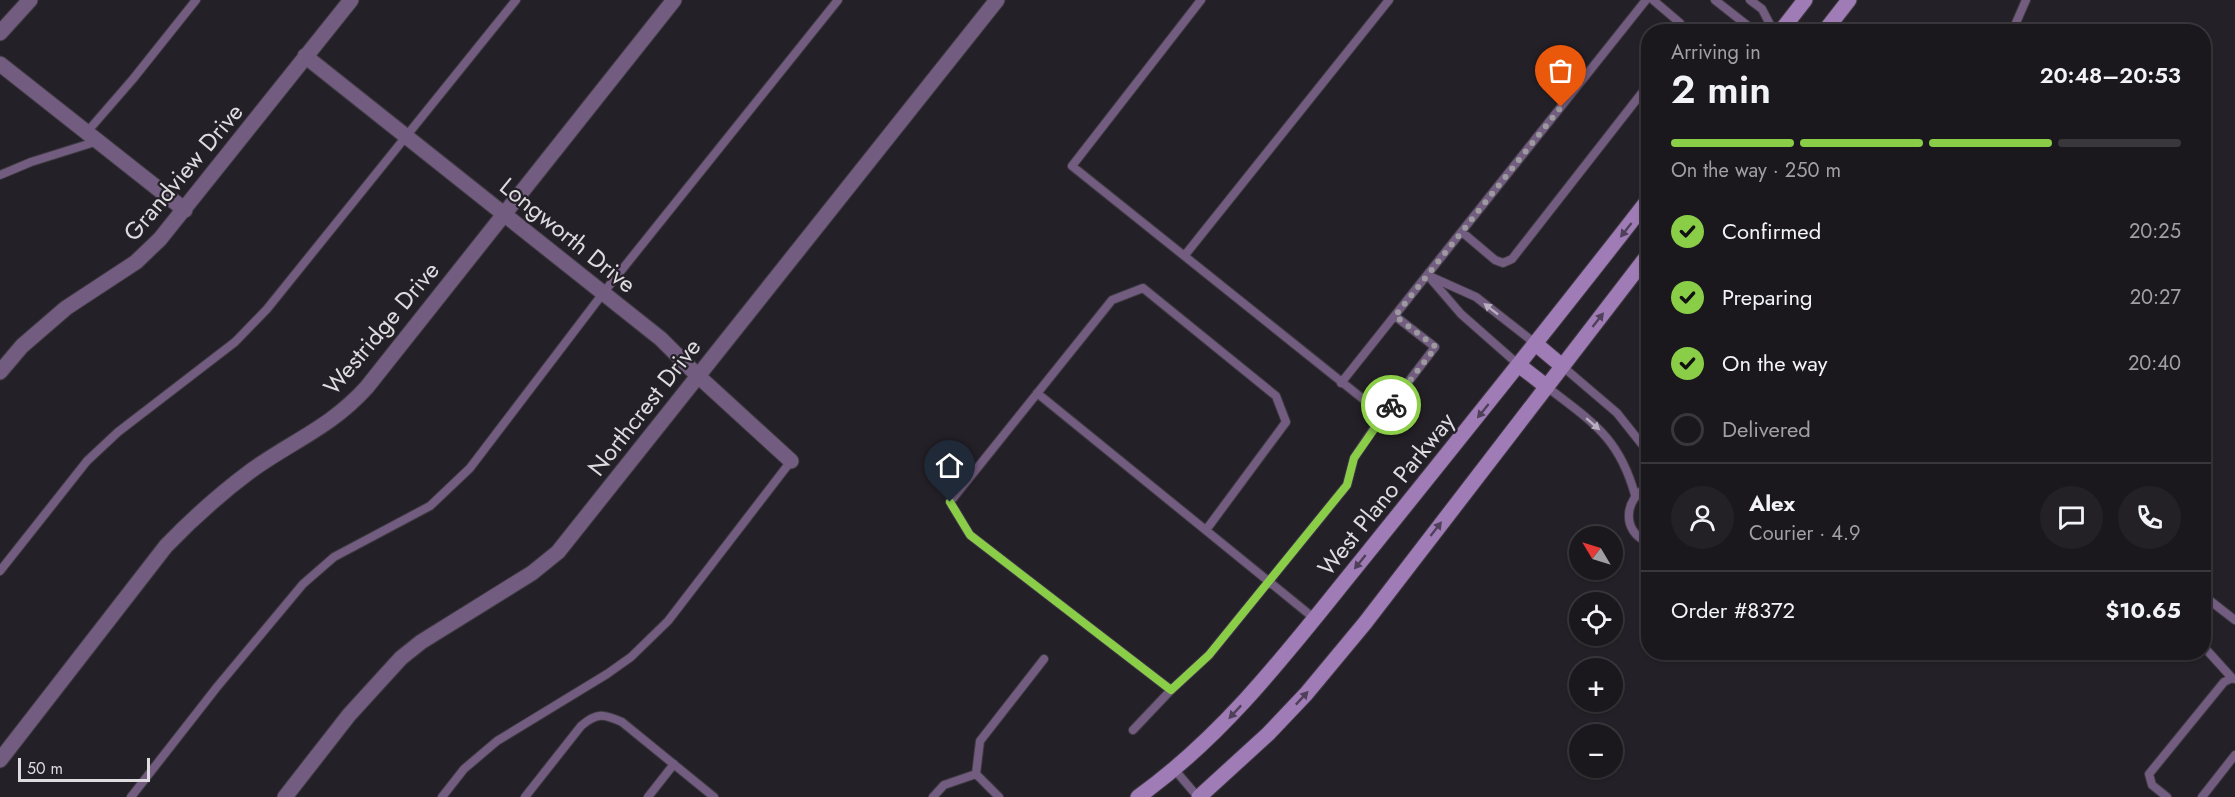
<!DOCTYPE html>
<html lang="en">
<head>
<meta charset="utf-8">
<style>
	body { margin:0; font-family:Jost,sans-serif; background:#242126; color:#f1f3f6; height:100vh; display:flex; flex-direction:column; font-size:22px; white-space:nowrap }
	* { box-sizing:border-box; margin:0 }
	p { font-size:20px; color:#a0a0a4 }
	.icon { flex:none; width:33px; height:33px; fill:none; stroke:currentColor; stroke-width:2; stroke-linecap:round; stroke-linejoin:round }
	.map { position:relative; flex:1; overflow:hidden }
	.sheet { position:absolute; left:1641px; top:24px; width:570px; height:636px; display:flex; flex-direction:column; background:#1b181d; border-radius:24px; box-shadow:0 2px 4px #0004,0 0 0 2px #39373b }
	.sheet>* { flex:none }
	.needle { width:39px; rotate:308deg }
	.controls { position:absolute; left:1569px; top:526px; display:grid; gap:12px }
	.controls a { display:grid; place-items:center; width:54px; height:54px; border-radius:50%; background:#1b181d; box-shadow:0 2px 4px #0004,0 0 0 2px #39373b; font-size:30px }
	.scale { position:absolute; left:18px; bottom:15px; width:132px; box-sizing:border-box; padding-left:6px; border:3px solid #dedbdf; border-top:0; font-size:16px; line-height:21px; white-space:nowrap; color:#dedbdf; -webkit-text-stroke:4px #242027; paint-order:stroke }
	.pin { position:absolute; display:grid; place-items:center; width:51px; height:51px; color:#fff; margin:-62px -26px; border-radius:50% 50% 50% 0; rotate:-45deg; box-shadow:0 0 6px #0007 }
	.pin .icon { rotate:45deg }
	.courier { position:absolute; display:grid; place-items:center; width:60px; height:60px; margin:-30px; border:4px solid #8ace48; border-radius:50%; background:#fff; color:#222; box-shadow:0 2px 8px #0007 }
	.head em { font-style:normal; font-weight:600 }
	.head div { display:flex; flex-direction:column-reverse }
	.head { display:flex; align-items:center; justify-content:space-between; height:102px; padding:0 30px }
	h1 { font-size:39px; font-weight:600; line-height:45px }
	.bar { display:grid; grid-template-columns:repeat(4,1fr); gap:9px 6px; align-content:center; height:72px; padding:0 30px }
	.bar i { height:8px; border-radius:4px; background:#39373b }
	.bar .current { background:#8ace48 }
	.bar p { grid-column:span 4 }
	.line { display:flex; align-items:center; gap:15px; padding:0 30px; border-top:2px solid #39373b }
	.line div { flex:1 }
	.round { display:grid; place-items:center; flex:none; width:63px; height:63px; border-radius:32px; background:#242126 }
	ol { padding:0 30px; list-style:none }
	li { display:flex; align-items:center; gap:18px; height:66px }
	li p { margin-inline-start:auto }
	li .icon { padding:6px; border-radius:50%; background:#8ace48; color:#111; stroke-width:4 }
	li:last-child { color:#a0a0a4 }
	li i { width:33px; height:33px; border:3px solid #39373b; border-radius:50% }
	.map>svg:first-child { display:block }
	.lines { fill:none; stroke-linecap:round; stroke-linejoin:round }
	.lane-casing { stroke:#3e3a41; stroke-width:10 }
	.street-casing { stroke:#3e3a41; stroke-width:17 }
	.secondary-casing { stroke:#3e3a41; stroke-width:17 }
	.lane { stroke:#725c80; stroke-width:8 }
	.street { stroke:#725c80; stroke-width:15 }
	.secondary { stroke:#a07cb6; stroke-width:15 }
	.oneway { fill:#4f4059 }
	.oneway2 { fill:#b8afbe }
	.done { stroke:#9d9a9f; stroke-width:6; stroke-dasharray:0 10.8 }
	.route { stroke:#8ace48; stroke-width:8 }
	.labels { text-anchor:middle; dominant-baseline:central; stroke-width:4.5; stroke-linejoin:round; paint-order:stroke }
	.street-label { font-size:24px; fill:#dedbdf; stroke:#242027 }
</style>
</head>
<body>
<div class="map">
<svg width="2235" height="797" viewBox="0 0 2235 797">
	<rect width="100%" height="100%" fill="#242027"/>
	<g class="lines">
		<g class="lane-casing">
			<path id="lane" d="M 1653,0 L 1680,23 L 1683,32
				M 1715,0 L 1748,26 L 1761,32
				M 1750,0 L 1762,9 L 1774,32
				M 2012,32 L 2026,0
				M 87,132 L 133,79 L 196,0
				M 0,175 L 31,162 L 98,141
				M 1462,232 L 1495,260 L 1503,263 L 1512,259 L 1648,85
				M 1185,255 L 1389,0
				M 1427,275 L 1476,297 L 1536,344
				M 1430,278 L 1461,314 L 1520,366
				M 1562,366 L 1617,413 L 1648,452
				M 1341,383 L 1646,0
				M 1547,387 C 1592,422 1619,437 1635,495
				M 1037,393 L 1315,619
				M 1383,415 L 1435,347 L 1395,316
				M 1648,487 C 1624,498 1621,532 1648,542
				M 0,571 L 87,461 L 118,432 L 235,342 L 267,309 L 516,0
				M 2204,596 L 2235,620
				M 2204,647 L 2232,678
				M 1171,690 L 1209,655 L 1347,485 L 1354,458 L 1383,415 L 1072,166 L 1201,0
				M 1133,730 L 1171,690 L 970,535 L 950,502 L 1112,300 L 1143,288 L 1276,396 L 1286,422 L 1206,530
				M 1174,769 L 1198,797
				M 131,797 L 217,687 L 303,584 L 334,557 L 430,506 L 470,468 L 604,292 L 838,0
				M 442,797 L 464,769 L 497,741 L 607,674 L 631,657 L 668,621 L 791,461
				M 525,797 L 581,726 C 597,712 604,714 622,722 L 714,797
				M 648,797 L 674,764
				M 933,797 L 944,785 L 976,774
				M 999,797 L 976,774 L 980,741 L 1044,659
				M 2167,797 L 2152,785 L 2149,774 L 2224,682 L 2232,678 L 2235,679
				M 2202,797 L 2235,755"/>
		</g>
		<g class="street-casing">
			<path id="street" d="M 0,33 L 30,0
				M 305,56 L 661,339 L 697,375 L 791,461
				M 0,64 L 185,210
				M 0,372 L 22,346 L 66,308 L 136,262 L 160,239 L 351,0
				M 0,760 L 166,546 C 193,518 221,493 252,470 C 294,440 331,427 367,387 L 674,0
				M 285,797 L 349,715 L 401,658 L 421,642 L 532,573 L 558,552 L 997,0"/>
		</g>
		<g class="secondary-casing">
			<path id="secondary" d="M 1780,32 L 1805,0
				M 1824,32 L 1849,0
				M 1537,345 L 1562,366
				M 1520,366 L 1547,387
				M 1138,797 C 1229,732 1295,642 1365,556 C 1460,438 1555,320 1648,200
				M 1199,797 L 1268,734 L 1306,694 L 1365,623 L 1648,255"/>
		</g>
		<use href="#lane" class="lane"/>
		<use href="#street" class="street"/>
		<use href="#secondary" class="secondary"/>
	</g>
	<defs><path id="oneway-solid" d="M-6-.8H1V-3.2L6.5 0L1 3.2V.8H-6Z" transform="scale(1.5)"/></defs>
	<g class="oneway">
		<use href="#oneway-solid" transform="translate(1626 230) rotate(128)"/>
		<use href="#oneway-solid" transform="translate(1598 320) rotate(-52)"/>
		<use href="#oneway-solid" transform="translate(1483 411) rotate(129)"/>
		<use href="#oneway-solid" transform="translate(1436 529) rotate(-52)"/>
		<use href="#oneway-solid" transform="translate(1360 562) rotate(129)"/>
		<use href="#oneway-solid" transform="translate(1302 698) rotate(-47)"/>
		<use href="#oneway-solid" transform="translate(1235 712) rotate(133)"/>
	</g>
	<g class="oneway2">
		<use href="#oneway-solid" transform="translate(1491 309) rotate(-142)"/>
		<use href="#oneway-solid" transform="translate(1593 424) rotate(41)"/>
	</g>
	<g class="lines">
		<path class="done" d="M 1391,405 L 1436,347 L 1395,316 L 1561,107"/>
		<path class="route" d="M 950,502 L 970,535 L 1171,690 L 1209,655 L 1347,485 L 1354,458 L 1391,405"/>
	</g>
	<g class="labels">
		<g class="street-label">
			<text transform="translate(183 172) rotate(-50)">Grandview Drive</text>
			<text transform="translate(568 235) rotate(39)">Longworth Drive</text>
			<text transform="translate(381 328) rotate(-50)">Westridge Drive</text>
			<text transform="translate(644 407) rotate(-52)">Northcrest Drive</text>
			<text transform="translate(1386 494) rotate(-51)">West Plano Parkway</text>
		</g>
	</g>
</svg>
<div class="controls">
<a><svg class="needle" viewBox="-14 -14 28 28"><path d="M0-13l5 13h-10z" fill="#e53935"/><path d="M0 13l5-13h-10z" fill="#a0a0a4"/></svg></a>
<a><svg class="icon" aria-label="locate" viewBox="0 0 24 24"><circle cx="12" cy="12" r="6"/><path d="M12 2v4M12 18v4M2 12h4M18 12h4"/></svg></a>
<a>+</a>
<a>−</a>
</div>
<div class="scale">50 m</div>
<div class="pin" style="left:1561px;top:107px;background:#ea580c"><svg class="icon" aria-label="bag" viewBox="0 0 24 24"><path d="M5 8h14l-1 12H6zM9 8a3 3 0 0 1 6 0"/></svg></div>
<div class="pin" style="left:950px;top:502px;background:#1f2937"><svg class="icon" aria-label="home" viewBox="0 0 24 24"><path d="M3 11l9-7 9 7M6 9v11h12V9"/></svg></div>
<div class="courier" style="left:1391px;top:405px"><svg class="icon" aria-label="bike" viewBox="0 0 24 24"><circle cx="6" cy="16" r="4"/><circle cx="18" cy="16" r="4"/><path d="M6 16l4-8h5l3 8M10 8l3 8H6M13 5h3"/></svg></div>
<section class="sheet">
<div class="head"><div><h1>2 min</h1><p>Arriving in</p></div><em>20:48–20:53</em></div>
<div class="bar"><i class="current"></i><i class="current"></i><i class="current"></i><i></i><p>On the way · 250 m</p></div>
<ol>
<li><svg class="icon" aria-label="check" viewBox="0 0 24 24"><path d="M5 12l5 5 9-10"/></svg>Confirmed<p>20:25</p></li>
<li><svg class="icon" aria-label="check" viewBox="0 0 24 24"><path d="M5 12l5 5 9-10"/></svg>Preparing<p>20:27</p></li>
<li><svg class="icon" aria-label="check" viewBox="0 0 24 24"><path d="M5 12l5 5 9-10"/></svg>On the way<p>20:40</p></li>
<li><i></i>Delivered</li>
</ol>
<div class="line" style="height:108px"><a class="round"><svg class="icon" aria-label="person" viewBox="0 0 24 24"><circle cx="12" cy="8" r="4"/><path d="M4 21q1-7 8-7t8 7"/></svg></a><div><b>Alex</b><p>Courier · 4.9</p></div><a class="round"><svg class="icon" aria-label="chat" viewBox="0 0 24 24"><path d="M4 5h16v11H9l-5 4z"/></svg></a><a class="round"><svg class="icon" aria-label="phone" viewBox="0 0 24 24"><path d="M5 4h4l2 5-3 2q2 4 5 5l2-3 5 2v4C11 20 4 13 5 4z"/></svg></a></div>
<div class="line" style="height:78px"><div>Order #8372</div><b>$10.65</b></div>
</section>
</div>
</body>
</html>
